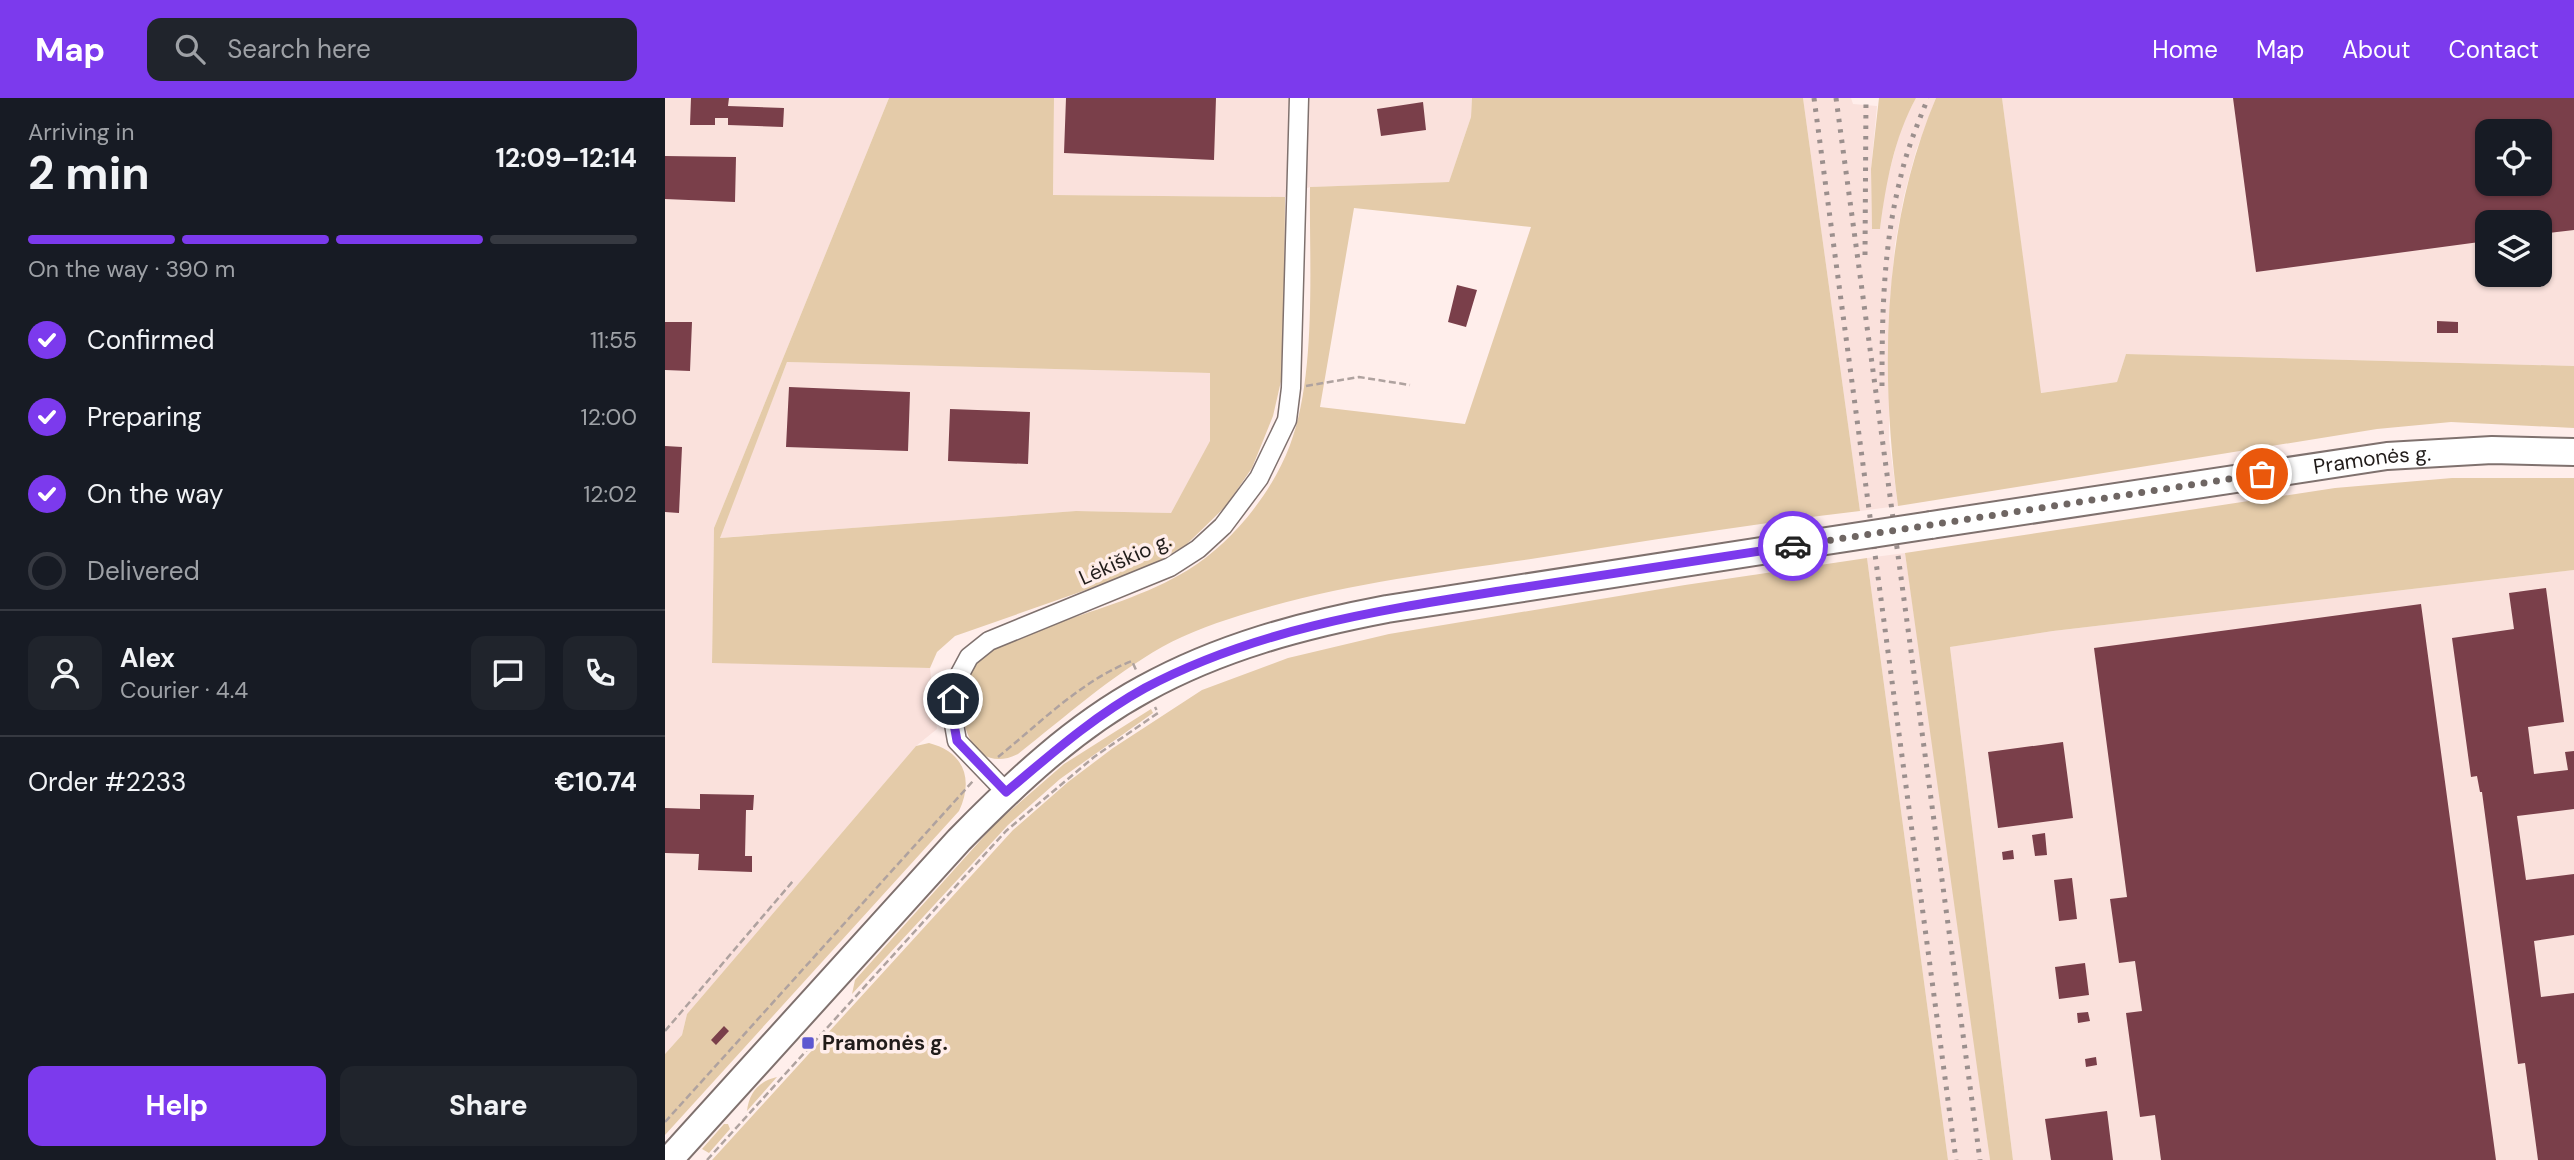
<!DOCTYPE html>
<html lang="en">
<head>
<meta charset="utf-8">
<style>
	body { margin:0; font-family:"DM Sans",sans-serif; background:#20242c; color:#f1f3f6; height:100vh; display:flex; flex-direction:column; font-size:26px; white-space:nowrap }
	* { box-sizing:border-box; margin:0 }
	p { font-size:23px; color:#9ea1a6 }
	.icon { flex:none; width:38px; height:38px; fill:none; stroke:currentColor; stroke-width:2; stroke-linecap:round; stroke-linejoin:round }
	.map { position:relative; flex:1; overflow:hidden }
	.panel { display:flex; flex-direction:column; background:#171b24; width:665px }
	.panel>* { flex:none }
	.controls { position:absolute; left:1810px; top:21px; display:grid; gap:14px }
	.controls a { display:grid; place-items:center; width:77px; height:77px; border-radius:14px; background:#171b24; box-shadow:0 2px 5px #0004; font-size:35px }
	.pin { position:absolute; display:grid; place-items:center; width:60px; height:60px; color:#fff; margin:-30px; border:4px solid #fff; border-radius:50%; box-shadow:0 2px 7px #0007 }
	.courier { position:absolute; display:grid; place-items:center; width:70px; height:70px; margin:-35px; border:5px solid #7c3aed; border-radius:50%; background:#fff; color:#222; box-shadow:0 2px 9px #0007 }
	.summary em { font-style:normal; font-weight:700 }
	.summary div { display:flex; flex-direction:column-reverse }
	.summary { display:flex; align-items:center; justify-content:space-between; height:119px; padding:0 28px }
	h1 { font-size:46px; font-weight:700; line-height:52px }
	.bar { display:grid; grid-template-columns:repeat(4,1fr); gap:10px 7px; align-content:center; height:84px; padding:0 28px }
	.bar i { height:9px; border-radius:5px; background:#363941 }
	.bar .active { background:#7c3aed }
	.bar p { grid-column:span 4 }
	.line { display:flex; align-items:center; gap:18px; padding:0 28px; border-top:2px solid #363941 }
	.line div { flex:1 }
	.round { display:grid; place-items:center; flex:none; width:74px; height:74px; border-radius:14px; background:#20242c }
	ol { padding:0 28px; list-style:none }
	li { display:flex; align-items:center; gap:21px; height:77px }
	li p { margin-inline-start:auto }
	li .icon { padding:7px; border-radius:50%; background:#7c3aed; color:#fff; stroke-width:4 }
	li:last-child { color:#9ea1a6 }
	li i { width:38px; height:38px; border:4px solid #363941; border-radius:50% }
	.cta { display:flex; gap:14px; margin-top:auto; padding:14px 28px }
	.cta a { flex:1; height:80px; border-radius:14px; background:#7c3aed; color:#fff; font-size:28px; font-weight:700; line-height:80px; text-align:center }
	.cta a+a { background:#20242c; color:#f1f3f6 }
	header { display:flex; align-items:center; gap:42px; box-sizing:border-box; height:98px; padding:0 35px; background:#7c3aed; color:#fff }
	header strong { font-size:33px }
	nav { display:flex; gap:38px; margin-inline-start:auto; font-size:24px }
	.search { width:490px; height:63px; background:#20242c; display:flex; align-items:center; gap:18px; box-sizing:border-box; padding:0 24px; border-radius:14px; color:#9ea1a6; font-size:26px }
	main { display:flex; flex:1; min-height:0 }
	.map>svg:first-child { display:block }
	.built { fill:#fae1dc; fill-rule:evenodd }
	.green { fill:#e4cba9; fill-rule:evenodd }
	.building { fill:#7a3f4a; fill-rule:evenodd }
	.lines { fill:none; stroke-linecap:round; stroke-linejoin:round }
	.street-casing { stroke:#7f716e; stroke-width:21 }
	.secondary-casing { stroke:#7f716e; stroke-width:30 }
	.path { stroke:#afa29f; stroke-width:2.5; stroke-dasharray:7 3.5; stroke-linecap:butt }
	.street { stroke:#fff; stroke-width:18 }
	.secondary { stroke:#fff; stroke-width:26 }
	.rail { stroke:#9b8f8d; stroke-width:5; stroke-dasharray:3.5 7; stroke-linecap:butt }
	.secondary-bridge-casing { stroke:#7f716e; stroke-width:30; stroke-linecap:butt }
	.secondary-bridge { stroke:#fff; stroke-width:26 }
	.done { stroke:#6f6663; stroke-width:7; stroke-dasharray:0 12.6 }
	.route { stroke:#7c3aed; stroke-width:9 }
	.poi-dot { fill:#5e58d0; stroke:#ffeeeb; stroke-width:2.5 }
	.labels { text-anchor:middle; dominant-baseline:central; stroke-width:7; stroke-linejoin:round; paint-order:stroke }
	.street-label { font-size:21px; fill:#211c1a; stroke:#ffeeeb }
	.poi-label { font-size:21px; font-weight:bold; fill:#211c1a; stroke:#ffeeeb; text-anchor:start }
</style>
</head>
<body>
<header>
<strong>Map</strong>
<div class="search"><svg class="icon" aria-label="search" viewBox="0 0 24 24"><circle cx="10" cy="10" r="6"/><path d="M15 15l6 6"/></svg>Search here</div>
<nav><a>Home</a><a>Map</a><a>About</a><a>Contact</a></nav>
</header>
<main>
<section class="panel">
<div class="summary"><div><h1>2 min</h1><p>Arriving in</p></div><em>12:09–12:14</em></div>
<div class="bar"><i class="active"></i><i class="active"></i><i class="active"></i><i></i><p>On the way · 390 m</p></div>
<ol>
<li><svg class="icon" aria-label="check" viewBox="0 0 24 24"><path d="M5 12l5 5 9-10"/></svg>Confirmed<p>11:55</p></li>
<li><svg class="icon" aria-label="check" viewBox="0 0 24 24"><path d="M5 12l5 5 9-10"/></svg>Preparing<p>12:00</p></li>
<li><svg class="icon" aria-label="check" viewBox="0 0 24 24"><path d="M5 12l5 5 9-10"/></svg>On the way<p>12:02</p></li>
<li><i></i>Delivered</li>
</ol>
<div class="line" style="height:126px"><a class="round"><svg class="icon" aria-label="person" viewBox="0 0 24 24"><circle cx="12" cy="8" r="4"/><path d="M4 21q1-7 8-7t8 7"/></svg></a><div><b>Alex</b><p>Courier · 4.4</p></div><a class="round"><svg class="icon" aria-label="chat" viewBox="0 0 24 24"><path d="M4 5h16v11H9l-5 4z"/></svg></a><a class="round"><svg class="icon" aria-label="phone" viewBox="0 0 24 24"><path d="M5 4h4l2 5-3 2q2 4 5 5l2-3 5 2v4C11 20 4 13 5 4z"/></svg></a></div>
<div class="line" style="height:91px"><div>Order #2233</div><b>€10.74</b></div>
<div class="cta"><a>Help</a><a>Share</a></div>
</section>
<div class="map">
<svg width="1909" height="1062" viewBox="0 0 1909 1062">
	<rect width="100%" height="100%" fill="#ffeeeb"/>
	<path class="built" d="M 0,0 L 224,0 L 49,430 L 47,564 L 265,570 L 272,631 L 251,648 L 22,916 L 17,937 L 0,956 Z
		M 389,0 L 807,0 L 806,19 L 784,84 L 645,89 L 620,99 L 388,97 Z
		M 1138,0 L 1186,0 L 1188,6 L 1212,8 L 1206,71 L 1207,131 L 1215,131 L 1220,90 L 1237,26 L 1251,0 L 1271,0 L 1251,53 L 1239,98 L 1230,146 L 1225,205 L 1224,341 L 1233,408 L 1195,413 Z
		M 1337,0 L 1909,0 L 1909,268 L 1461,256 L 1452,284 L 1375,295 ZM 1822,33 L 1874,33 L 1874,86 L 1822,86 ZM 1822,124 L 1874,124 L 1874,177 L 1822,177 Z
		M 122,264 L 546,275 L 546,343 L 506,415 L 411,413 L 54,440 Z
		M 1240,455 L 1291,807 L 1325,1062 L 1283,1062 L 1202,460 Z
		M 1909,472 L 1909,1062 L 1348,1062 L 1285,549 L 1388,533 Z"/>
	<path class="green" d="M 224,0 L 389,0 L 388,97 L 620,99 L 619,270 L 608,318 L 587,370 L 561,408 L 521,447 L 478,472 L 290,538 L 272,554 L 265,570 L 47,565 L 49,430 ZM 122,264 L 545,275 L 545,343 L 506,415 L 411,413 L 55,440 Z
		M 807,0 L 1138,0 L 1195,413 C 1085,426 975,444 866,461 C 770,475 678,486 586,514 C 556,523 524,534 497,549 C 446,578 400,619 353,656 C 313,676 295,633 297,600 C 298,583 309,565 323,555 C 342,541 368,534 390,526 C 435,510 482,497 523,472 C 567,445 607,395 625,347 C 652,276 644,165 645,89 L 784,84 L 806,19 ZM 689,110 L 866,129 L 800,326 L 655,309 Z
		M 1214,0 L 1251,0 C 1229,40 1221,85 1215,131 L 1207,131 L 1206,71 Z
		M 1271,0 L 1337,0 L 1376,295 L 1452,284 L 1461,256 L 1909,268 L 1909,330 L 1786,324 L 1712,331 L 1233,408 C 1215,272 1217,128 1271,0 Z
		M 1787,380 L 1909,380 L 1909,472 L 1388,533 L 1285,549 L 1348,1062 L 1325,1062 L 1240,455 L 1670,390 Z
		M 1202,460 L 1283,1062 L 47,1062 L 348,732 L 403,684 L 448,650 L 537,592 L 623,560 L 724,536 L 1020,487 Z
		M 486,611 L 488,615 L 395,681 L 343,727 L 187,896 L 190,882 L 331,725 L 399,666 Z
		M 264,645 C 299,654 309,681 294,713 L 0,1037 L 0,956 L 17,937 L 22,916 L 251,648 Z
		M 112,979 L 82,1013 C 84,995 94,983 112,979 Z
		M 59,1026 L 63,1026 L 65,1031 L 44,1055 L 37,1051 Z"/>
	<path class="building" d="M 26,0 L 64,0 L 63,8 L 119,10 L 118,29 L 63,27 L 63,20 L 50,20 L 50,27 L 25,27 Z
		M 401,0 L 551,0 L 549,62 L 399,55 Z
		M 1568,0 L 1909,0 L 1909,132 L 1874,136 L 1874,124 L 1822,124 L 1822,143 L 1591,174 ZM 1822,33 L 1874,33 L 1874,86 L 1822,86 Z
		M 758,4 L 761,32 L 716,38 L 712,11 Z
		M 0,58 L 71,59 L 70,104 L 0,101 Z
		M 792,187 L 812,192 L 801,229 L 783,224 Z
		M 1772,223 L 1793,224 L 1793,235 L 1772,235 Z
		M 0,224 L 27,224 L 25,273 L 0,272 Z
		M 124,289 L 245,294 L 243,353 L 121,349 Z
		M 285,311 L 365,314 L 363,366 L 283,363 Z
		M 0,348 L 17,349 L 14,415 L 0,414 Z
		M 1881,490 L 1899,624 L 1863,629 L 1869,676 L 1903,672 L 1900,654 L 1909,653 L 1909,711 L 1852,718 L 1861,782 L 1909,776 L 1909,837 L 1869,843 L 1876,899 L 1909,895 L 1909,1062 L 1873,1062 L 1860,965 L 1853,966 L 1817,694 L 1815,694 L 1812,678 L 1806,679 L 1787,540 L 1849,531 L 1844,495 Z
		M 1756,506 L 1831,1062 L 1496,1062 L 1490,1017 L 1475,1019 L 1461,915 L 1477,913 L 1470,863 L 1454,865 L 1445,801 L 1462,799 L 1429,550 Z
		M 1398,644 L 1408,720 L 1333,730 L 1323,654 Z
		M 35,696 L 89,697 L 88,712 L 81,712 L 80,758 L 87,758 L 87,774 L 33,772 L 34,756 L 0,755 L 0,710 L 35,711 Z
		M 1380,735 L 1382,757 L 1370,758 L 1367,737 Z
		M 1348,752 L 1349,761 L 1338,762 L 1337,754 Z
		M 1407,780 L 1412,821 L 1394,823 L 1389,782 Z
		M 1420,865 L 1424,897 L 1394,901 L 1390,869 Z
		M 1423,914 L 1425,923 L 1413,925 L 1412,915 Z
		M 59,928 L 64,933 L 51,947 L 46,942 Z
		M 1431,959 L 1432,967 L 1421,969 L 1420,961 Z
		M 1442,1013 L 1448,1062 L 1386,1062 L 1380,1021 Z"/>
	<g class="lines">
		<g class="street-casing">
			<path id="street" d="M 341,694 L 292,643 L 287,615 L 289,587 L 304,559 L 324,543 L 505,469 L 533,451 L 558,428 L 594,380 L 622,322 L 626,290 L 634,0"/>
		</g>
		<g class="secondary-casing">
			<g id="secondary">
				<path id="s1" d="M 1266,427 L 1722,358 L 1827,352 L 1909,354"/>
				<path d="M 4,1062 L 294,742 C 350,685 409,629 479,591 C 555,549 638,527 722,511 L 1155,444"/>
			</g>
		</g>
		<path class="path" d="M 641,288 L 694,279 L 745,287
			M 333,659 C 374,626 417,582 467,563 L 471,572
			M 0,933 L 128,783
			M 0,1024 L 308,683
			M 42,1062 L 341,733 L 429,659 L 493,615 L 490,609"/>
		<use href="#street" class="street"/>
		<use href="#secondary" class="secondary"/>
		<path class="rail" d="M 1149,0 L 1291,1062
			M 1171,0 L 1315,1062
			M 1200,157 L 1201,0
			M 1217,288 C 1217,220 1218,149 1235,82 C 1241,54 1252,27 1263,0"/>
		<g class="secondary-bridge-casing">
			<path id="secondary-bridge" d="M 1155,444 L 1266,427"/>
		</g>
		<use href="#secondary-bridge" class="secondary-bridge"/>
	</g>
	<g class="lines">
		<path class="done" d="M 1128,448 L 1597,376"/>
		<path class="route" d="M 288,601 L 287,615 L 292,643 L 341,694 C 385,657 429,618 480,590 C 593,530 716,512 841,492 C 937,477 1033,463 1128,448"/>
	</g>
	<rect class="poi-dot" x="136" y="938" width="14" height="14" rx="3.5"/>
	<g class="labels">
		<g class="street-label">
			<text stroke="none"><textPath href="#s1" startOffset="446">Pramonės g.</textPath></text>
			<text transform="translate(460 461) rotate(-24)">Lėkiškio g.</text>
		</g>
		<g class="poi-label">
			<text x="157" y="945">Pramonės g.</text>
		</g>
	</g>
</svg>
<div class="controls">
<a><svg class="icon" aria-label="locate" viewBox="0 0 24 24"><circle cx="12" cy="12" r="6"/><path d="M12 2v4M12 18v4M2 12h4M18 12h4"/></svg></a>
<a><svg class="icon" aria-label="layers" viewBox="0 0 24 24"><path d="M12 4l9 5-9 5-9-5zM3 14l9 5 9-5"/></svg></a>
</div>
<div class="pin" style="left:1597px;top:376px;background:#ea580c"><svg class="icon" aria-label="bag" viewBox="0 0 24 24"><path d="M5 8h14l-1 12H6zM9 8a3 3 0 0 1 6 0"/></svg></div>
<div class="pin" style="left:288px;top:601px;background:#1f2937"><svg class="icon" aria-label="home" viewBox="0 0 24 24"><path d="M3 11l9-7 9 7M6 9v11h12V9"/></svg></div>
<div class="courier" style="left:1128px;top:448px"><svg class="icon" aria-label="car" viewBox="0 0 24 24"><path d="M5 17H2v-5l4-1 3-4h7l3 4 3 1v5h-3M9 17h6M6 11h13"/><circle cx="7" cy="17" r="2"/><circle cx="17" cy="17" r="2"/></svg></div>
</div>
</main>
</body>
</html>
